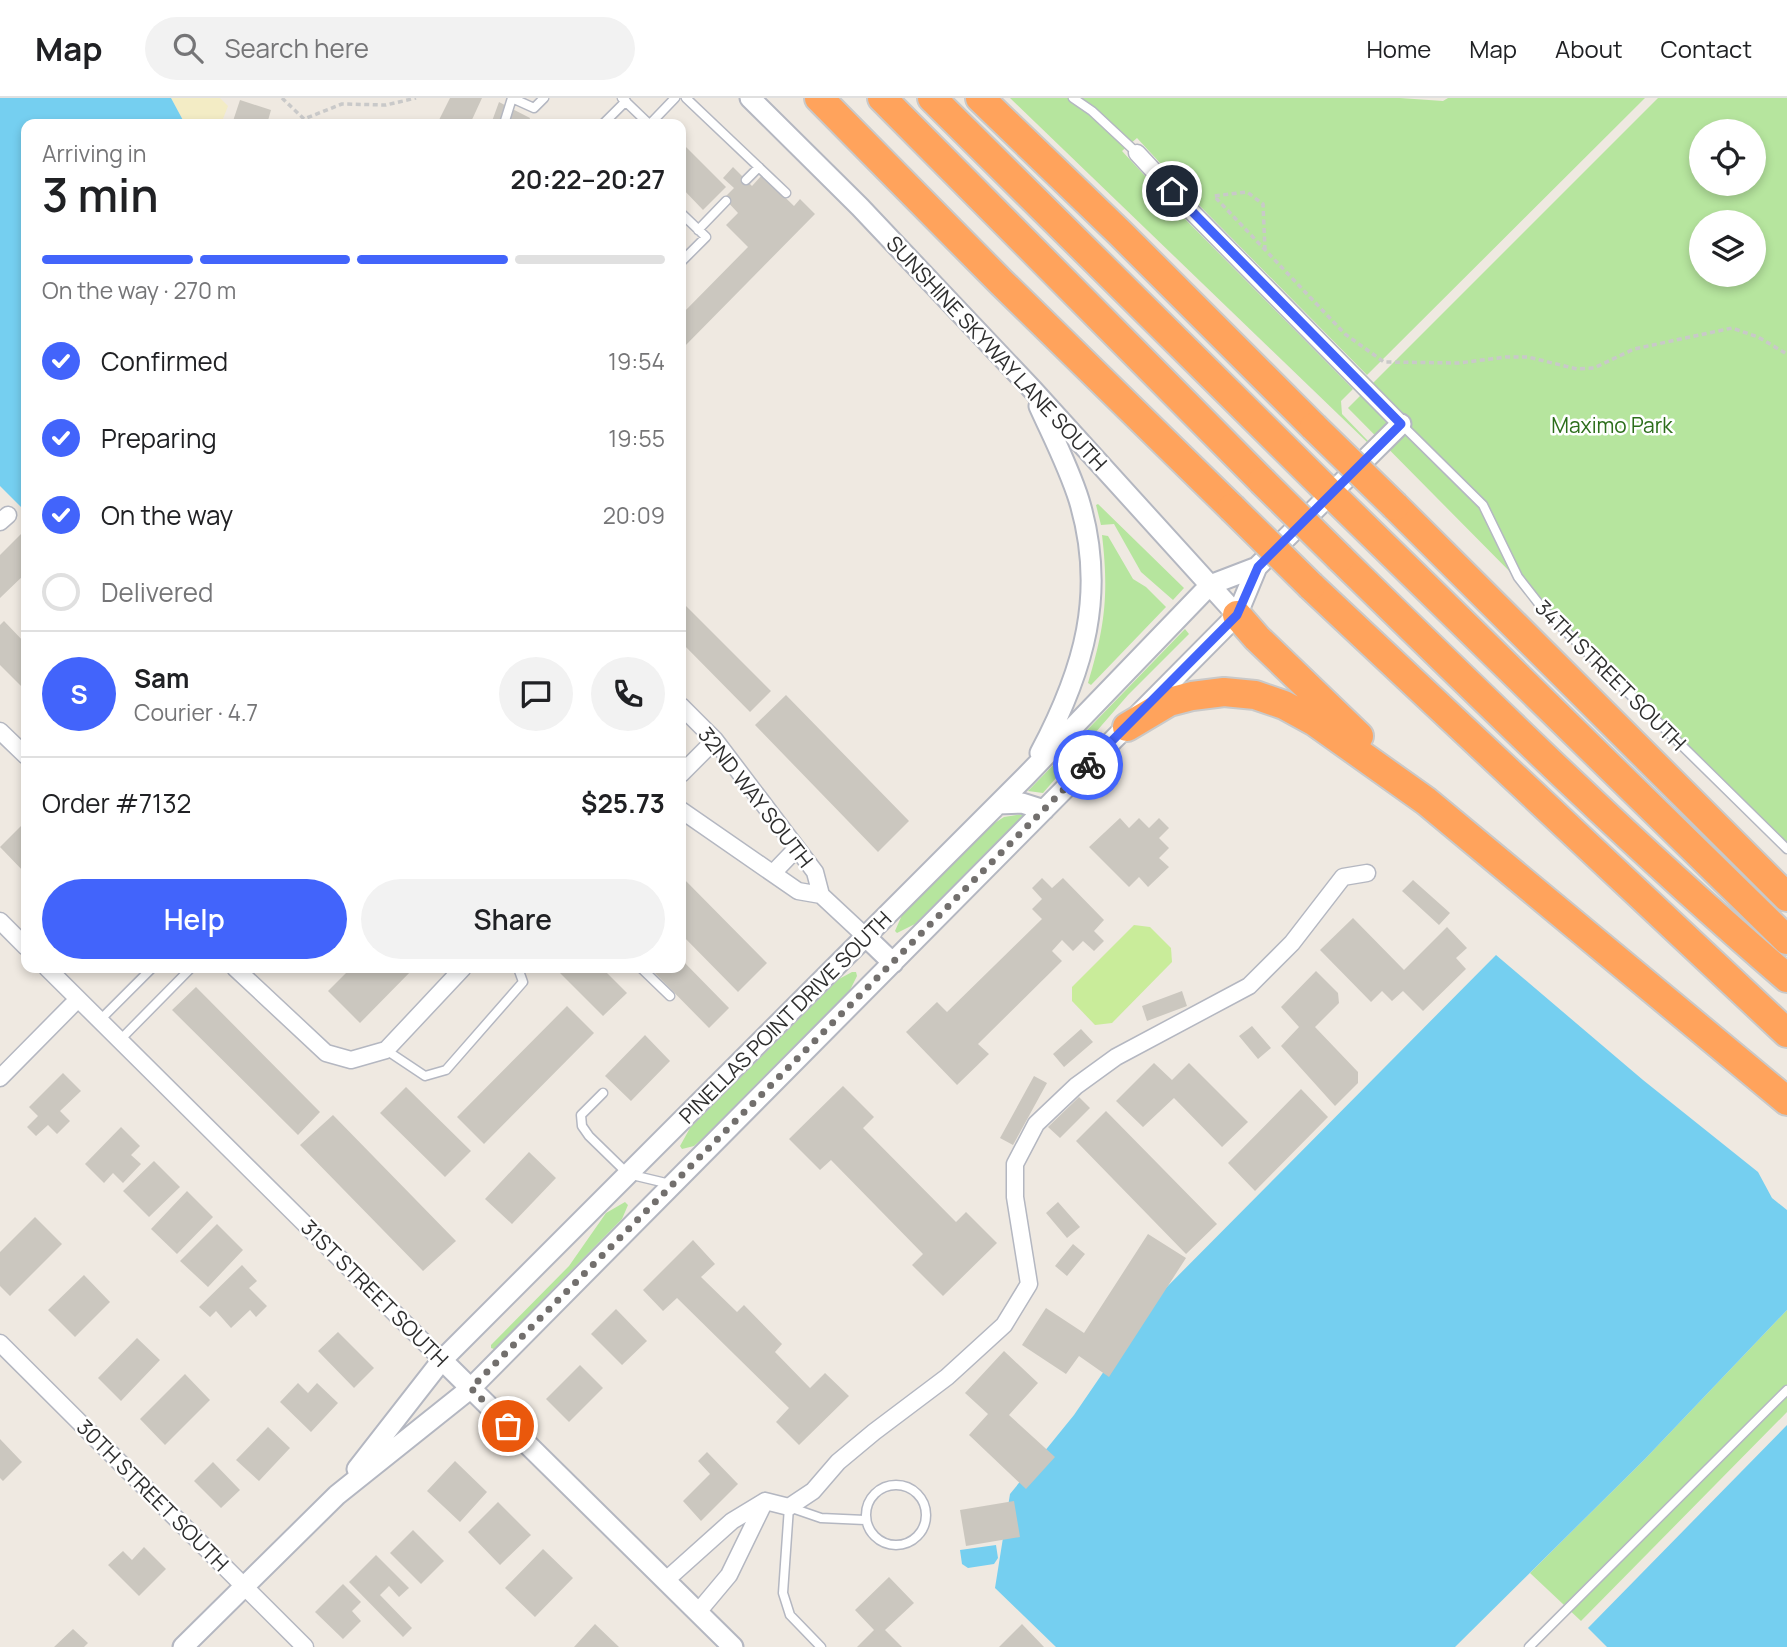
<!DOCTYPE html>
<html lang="en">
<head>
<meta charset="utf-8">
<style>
	body { margin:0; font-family:Manrope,sans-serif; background:#f2f2f2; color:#202124; height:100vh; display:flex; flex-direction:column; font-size:26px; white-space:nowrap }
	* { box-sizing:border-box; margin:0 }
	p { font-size:23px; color:#757577 }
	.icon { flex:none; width:38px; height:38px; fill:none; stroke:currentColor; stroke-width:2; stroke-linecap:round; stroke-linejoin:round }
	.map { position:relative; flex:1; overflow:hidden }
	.panel { position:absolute; left:21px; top:21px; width:665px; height:854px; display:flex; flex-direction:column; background:#fff; border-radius:14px; box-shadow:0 4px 10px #0003 }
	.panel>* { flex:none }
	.buttons { position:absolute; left:1689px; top:21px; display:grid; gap:14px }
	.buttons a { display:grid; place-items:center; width:77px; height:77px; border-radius:50%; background:#fff; box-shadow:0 4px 10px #0003; font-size:35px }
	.pin { position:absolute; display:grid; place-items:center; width:60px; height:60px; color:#fff; margin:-30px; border:4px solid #fff; border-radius:50%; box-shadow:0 2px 7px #0007 }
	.courier { position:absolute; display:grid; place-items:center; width:70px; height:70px; margin:-35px; border:5px solid #4264fb; border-radius:50%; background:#fff; color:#222; box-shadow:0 2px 9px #0007 }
	.headline em { font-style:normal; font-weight:600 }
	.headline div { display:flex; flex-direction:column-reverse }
	.headline { display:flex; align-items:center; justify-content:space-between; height:119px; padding:0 21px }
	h1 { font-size:46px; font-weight:600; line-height:52px }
	.bar { display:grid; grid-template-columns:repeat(4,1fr); gap:10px 7px; align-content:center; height:84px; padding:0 21px }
	.bar i { height:9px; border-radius:5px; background:#e0e0e0 }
	.bar .selected { background:#4264fb }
	.bar p { grid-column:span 4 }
	.line { display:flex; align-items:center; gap:18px; padding:0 21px; border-top:2px solid #e0e0e0 }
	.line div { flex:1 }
	.round { display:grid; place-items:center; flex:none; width:74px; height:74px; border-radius:37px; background:#f2f2f2 }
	ol { padding:0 21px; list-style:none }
	li { display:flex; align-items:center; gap:21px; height:77px }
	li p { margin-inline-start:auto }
	li .icon { padding:7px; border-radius:50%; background:#4264fb; color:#fff; stroke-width:4 }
	li:last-child { color:#757577 }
	li i { width:38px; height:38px; border:4px solid #e0e0e0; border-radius:50% }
	.primary-button { display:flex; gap:14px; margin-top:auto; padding:14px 21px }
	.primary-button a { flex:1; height:80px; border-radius:42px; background:#4264fb; color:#fff; font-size:28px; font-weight:600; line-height:80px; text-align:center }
	.primary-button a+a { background:#f2f2f2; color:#202124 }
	header { display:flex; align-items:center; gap:42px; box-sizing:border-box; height:98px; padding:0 35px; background:#fff; border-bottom:2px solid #e0e0e0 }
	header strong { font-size:33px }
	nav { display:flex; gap:38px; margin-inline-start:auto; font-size:24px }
	.search { width:490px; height:63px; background:#f2f2f2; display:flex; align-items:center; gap:18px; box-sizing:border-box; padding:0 24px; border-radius:38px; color:#757577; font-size:26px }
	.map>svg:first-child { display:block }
	.green { fill:#b6e59e; fill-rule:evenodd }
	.sand { fill:#f3ecc5 }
	.pitch { fill:#c9ec9a }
	.water { fill:#75cff0 }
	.building { fill:#cbc7bf }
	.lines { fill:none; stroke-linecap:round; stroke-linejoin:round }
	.service-casing { stroke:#b4b7c1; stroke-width:11 }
	.minor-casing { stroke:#b4b7c1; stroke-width:19 }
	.tertiary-casing { stroke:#b4b7c1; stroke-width:23 }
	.motorway-casing { stroke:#c9c9c9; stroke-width:32 }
	.path { stroke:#c9c9c9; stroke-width:3.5; stroke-dasharray:5 3.5; stroke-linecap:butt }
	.service { stroke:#fff; stroke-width:8 }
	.minor { stroke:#fff; stroke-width:16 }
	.tertiary { stroke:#fff; stroke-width:19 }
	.motorway { stroke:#ffa35c; stroke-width:28 }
	.motorway-bridge-casing { stroke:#c9c9c9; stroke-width:32; stroke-linecap:butt }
	.motorway-bridge { stroke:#ffa35c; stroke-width:28 }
	.done { stroke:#726f6d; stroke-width:7; stroke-dasharray:0 12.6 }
	.route { stroke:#4264fb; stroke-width:9 }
	.labels { text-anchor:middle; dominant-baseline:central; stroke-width:5; stroke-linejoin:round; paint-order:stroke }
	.street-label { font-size:21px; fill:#2e2e2e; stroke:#fff }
	.park-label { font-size:21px; fill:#2c6e1b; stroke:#fff }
</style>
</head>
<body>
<header>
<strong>Map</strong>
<div class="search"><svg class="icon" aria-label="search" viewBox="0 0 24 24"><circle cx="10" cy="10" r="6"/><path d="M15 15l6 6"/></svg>Search here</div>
<nav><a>Home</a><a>Map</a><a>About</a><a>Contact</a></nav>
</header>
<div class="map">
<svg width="1787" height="1549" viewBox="0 0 1787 1549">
	<rect width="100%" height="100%" fill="#efe9e1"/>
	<path class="green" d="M 1010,0 L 1400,0 L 1443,3 L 1448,0 L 1645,0 L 1367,277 L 1197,105 L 1137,40 L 1122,53 L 1183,119 L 1353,291 L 1341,303 L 1342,316 L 1368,343 L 1367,344 Z
		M 1658,0 L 1787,0 L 1787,754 L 1348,310 ZM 1701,33 L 1754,33 L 1754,86 L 1701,86 ZM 1701,124 L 1754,124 L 1754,177 L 1701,177 Z
		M 1098,406 L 1184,490 L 1173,502 L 1141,474 L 1114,426 L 1101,427 L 1096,407 Z
		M 1102,437 L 1108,438 L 1133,481 L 1146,489 L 1166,509 L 1091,587 L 1088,585 C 1105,529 1109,496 1102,437 Z
		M 1185,531 L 1189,536 L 1128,597 L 1043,695 L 1028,693 Z
		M 1022,716 L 1023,718 L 915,826 L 897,835 L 895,833 L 902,817 L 990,728 L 1004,719 Z
		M 852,874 L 856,874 L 857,878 L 850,892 L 702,1041 L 694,1048 L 682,1051 L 680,1048 L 690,1030 L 839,881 Z
		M 625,1104 L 628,1107 L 622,1121 L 494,1251 L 491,1250 L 491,1247 L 569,1168 L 606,1115 Z
		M 1787,1212 L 1787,1314 L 1581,1523 L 1530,1475 L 1645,1361 Z"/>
	<path class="sand" d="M 171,0 L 220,0 L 228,8 L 221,26 L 185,26 Z"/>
	<path class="pitch" d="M 1134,827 L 1150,829 L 1171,850 L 1172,864 L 1112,925 L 1095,927 L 1072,903 L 1072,889 Z"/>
	<path class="water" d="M 0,0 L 171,0 L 185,26 L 26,26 L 26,414 L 0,388 Z
		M 1496,857 L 1643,982 L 1758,1074 L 1772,1100 L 1787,1112 L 1787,1212 L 1645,1361 L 1455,1549 L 1056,1549 L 995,1490 L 1010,1396 L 1074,1317 L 1150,1206 Z
		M 1787,1327 L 1787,1549 L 1607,1549 L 1588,1530 Z
		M 996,1447 L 998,1460 L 994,1466 L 968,1470 L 962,1466 L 960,1452 Z"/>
	<path class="building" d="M 450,0 L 482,0 L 470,26 L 437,26 Z
		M 240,2 L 271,12 L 267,26 L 232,26 Z
		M 499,4 L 530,20 L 528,26 L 491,26 Z
		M 681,44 L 726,89 L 703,112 L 681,89 Z
		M 733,69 L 752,88 L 762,77 L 794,108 L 800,101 L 815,116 L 681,252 L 681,217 L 748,149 L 726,127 L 738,115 L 724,100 L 734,90 L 723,80 Z
		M 22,435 L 26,439 L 26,475 L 0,500 L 0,457 Z
		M 681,503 L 771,593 L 750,614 L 681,544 Z
		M 4,523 L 26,546 L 26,593 L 0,567 L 0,527 Z
		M 786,597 L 909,723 L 878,754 L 755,627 Z
		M 1120,720 L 1129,730 L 1139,720 L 1149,730 L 1159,720 L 1169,730 L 1159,740 L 1169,750 L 1159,760 L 1169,769 L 1148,789 L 1139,779 L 1129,789 L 1089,749 Z
		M 26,723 L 26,776 L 0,749 Z
		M 681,778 L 767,865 L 738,894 L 681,836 Z
		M 1042,780 L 1052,790 L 1063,780 L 1104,822 L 1094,833 L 1104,843 L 1094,853 L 1083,843 L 1073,853 L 1062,842 L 1052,853 L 1062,863 L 978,946 L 989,956 L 957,987 L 906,934 L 937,904 L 947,914 L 1042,821 L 1032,811 L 1042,801 L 1032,790 Z
		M 1413,782 L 1450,815 L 1439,827 L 1402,793 Z
		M 1353,820 L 1404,872 L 1447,829 L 1467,850 L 1456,860 L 1466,871 L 1423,913 L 1403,893 L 1392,903 L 1382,893 L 1371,904 L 1320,852 Z
		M 681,861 L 729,910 L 709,930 L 650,870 L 681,870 Z
		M 351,870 L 414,870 L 360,925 L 328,893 Z
		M 555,870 L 602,870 L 627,895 L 603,918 Z
		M 1316,873 L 1338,895 L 1339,905 L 1315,929 L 1358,974 L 1358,985 L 1335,1008 L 1281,948 L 1299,929 L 1281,909 Z
		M 196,889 L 320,1014 L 298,1037 L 172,912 Z
		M 1182,893 L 1187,908 L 1147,923 L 1142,908 Z
		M 567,908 L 594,935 L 484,1046 L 457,1019 Z
		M 1252,928 L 1271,950 L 1258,961 L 1239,938 Z
		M 1081,931 L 1093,944 L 1064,969 L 1053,956 Z
		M 645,937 L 670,963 L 631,1003 L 605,978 Z
		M 1154,965 L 1172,982 L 1189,965 L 1248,1024 L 1222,1049 L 1174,1000 L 1143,1029 L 1116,1003 Z
		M 63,975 L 81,993 L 60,1013 L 70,1023 L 57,1036 L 48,1027 L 36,1038 L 27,1029 L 38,1018 L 29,1009 Z
		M 1034,978 L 1047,985 L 1013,1047 L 1000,1040 Z
		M 843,988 L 874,1019 L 863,1030 L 956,1124 L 966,1114 L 997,1145 L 943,1198 L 912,1167 L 923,1156 L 831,1062 L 820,1072 L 789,1041 Z
		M 406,989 L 471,1053 L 445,1079 L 380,1015 Z
		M 1301,991 L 1328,1019 L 1255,1093 L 1228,1065 Z
		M 1079,999 L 1090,1010 L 1060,1040 L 1048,1029 Z
		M 1106,1013 L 1217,1126 L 1186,1156 L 1076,1043 Z
		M 333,1017 L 456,1143 L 423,1173 L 300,1047 Z
		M 121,1029 L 140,1048 L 131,1057 L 141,1066 L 123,1085 L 113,1075 L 104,1085 L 85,1066 Z
		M 529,1054 L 556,1080 L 512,1126 L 485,1101 Z
		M 154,1063 L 180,1089 L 149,1119 L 123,1093 Z
		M 187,1093 L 213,1119 L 177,1156 L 151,1131 Z
		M 1058,1104 L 1080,1129 L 1067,1140 L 1046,1115 Z
		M 35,1119 L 62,1146 L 10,1198 L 0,1188 L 0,1154 Z
		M 217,1126 L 243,1152 L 208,1189 L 180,1163 Z
		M 1148,1136 L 1186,1160 L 1109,1279 L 1079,1258 L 1066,1276 L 1022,1247 L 1046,1210 L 1084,1235 Z
		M 693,1142 L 715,1166 L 701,1179 L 737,1214 L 744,1207 L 782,1246 L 775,1254 L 810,1290 L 825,1275 L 849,1298 L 799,1347 L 776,1324 L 789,1310 L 677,1200 L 663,1213 L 643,1192 Z
		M 1073,1146 L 1085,1156 L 1067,1178 L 1055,1168 Z
		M 242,1167 L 257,1183 L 249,1190 L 267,1208 L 256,1219 L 250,1212 L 231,1230 L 216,1213 L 210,1219 L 199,1209 Z
		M 84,1177 L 110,1204 L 75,1239 L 48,1212 Z
		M 616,1211 L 647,1243 L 622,1267 L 591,1236 Z
		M 338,1234 L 374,1270 L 354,1290 L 318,1253 Z
		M 137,1240 L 160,1262 L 121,1303 L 98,1280 Z
		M 1004,1253 L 1038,1285 L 1009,1317 L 1055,1359 L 1026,1391 L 969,1337 L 988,1316 L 965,1295 Z
		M 580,1267 L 603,1290 L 569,1324 L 546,1301 Z
		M 185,1276 L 210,1302 L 165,1347 L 140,1321 Z
		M 298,1285 L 308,1295 L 317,1285 L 338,1305 L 311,1334 L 280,1304 Z
		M 268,1329 L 290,1350 L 259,1383 L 236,1362 Z
		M 0,1341 L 22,1364 L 3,1383 L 0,1380 Z
		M 707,1354 L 738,1386 L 701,1423 L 683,1403 L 710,1376 L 698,1363 Z
		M 455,1363 L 487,1394 L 460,1424 L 427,1393 Z
		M 213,1364 L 240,1392 L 221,1410 L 194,1383 Z
		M 1014,1403 L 1020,1439 L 966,1448 L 960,1412 Z
		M 498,1404 L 531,1437 L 500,1467 L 468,1434 Z
		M 413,1432 L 444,1463 L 421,1486 L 390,1455 Z
		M 144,1449 L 166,1471 L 139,1498 L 108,1467 L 123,1453 L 132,1462 Z
		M 543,1451 L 573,1480 L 535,1519 L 505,1490 Z
		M 376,1457 L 409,1490 L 399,1499 L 389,1488 L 380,1497 L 412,1530 L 403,1539 L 349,1484 Z
		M 889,1479 L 914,1505 L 885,1532 L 902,1549 L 857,1549 L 874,1532 L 855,1512 Z
		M 343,1486 L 361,1504 L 352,1513 L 361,1523 L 343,1541 L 315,1514 Z
		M 595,1526 L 619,1549 L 574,1549 Z
		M 1022,1526 L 1044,1549 L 999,1549 Z
		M 73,1531 L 88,1545 L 84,1549 L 54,1549 Z"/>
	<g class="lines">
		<g class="service-casing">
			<path id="service" d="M 622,0 L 649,26
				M 686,0 L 786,95
				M 1073,0 L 1092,13 L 1137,55
				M 504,26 L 512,0 L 534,10 L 544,0
				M 603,26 L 626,3
				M 650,26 L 675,0
				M 746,82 L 759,69
				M 681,115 L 706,139 L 681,164
				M 698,132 L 726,103
				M 1401,326 L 1483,407 L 1518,479 L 1543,511 L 1787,751
				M 641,870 L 670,898
				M 100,922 L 152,870
				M 120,942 L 191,870
				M 386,952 L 425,978 L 446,972 L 523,884 L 518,870
				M 603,995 L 581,1017 L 582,1028 L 589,1038 L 628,1076 L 670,1086
				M866 1417a30 30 0 1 1 60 0a30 30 0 1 1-60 0Z
				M 821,1549 L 790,1517 L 783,1495 L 789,1409 L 821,1420 L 865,1422
				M 1529,1549 L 1787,1292"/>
		</g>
		<g class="minor-casing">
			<path id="minor" d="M 1137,55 L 1190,112 L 1401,326
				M 0,424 L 8,417
				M 681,608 L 715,642 L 815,774 L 821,797 L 865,838
				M 0,633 L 26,658
				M 681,676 L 715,642
				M 681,712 L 798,793 L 821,797
				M 773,775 L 797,750
				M 0,823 L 26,849
				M 47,870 L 442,1262
				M 235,870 L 326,955 L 351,962 L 386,952 L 463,870
				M 0,980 L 78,901
				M 0,1245 L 305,1549
				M 665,1483 L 732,1423 L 765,1403 L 789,1409 L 813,1393 L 838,1364 L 874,1334 L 947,1279 L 1004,1227 L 1029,1186 L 1015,1099 L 1015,1066 L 1036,1026 L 1076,988 L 1116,959 L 1249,888 L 1292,845 L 1343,779 L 1367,775
				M 698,1514 L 729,1477 L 765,1403"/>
		</g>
		<g class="tertiary-casing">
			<path id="tertiary" d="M 750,0 L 860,109 L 1032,291 L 1237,517
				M 1039,308 C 1053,339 1069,370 1079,402 C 1107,495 1084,572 1040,655
				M 998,706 L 1022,705 L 1044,712
				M 865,838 L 893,865
				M 442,1262 L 733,1549
				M 357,1371 L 442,1262 L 1025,679 L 1210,487 L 1257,469
				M 183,1549 L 337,1397 L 471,1290 L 1237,517 L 1257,469 L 1401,326"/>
		</g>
		<g class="motorway-casing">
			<path id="motorway" d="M 819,0 L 1002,185 L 1232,410
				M 882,0 L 1262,383
				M 932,0 L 1331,396 L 1787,842
				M 980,0 L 1120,135 L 1314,329
				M 1395,408 L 1787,799
				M 1340,460 C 1486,603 1632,747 1787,880
				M 1311,488 L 1787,935
				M 1237,517 L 1257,540 L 1359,638
				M 1127,629 L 1169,604 L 1192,598 L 1224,594 L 1255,597 L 1284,607 L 1315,624 L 1426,703 L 1787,1003"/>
		</g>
		<path class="path" d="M 282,0 L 304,21 L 342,6 L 386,7 L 416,0
			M 1265,152 L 1263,106 L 1247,94 L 1214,98 L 1345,236 L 1384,264 L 1459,265 L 1506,259 L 1528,259 L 1577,271 L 1594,270 L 1634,251 L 1732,230 L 1758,239 L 1787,256"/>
		<use href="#service" class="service"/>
		<use href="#minor" class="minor"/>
		<use href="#tertiary" class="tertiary"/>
		<use href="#motorway" class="motorway"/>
		<g class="motorway-bridge-casing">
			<path id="motorway-bridge" d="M 1314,329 L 1395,408
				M 1262,383 L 1340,460
				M 1232,410 L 1311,488"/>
		</g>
		<use href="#motorway-bridge" class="motorway-bridge"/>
	</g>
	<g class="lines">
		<path class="done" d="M 508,1328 L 471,1290 L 1088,667"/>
		<path class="route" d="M 1088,667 L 1237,517 L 1258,469 L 1401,326 L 1172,93"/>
	</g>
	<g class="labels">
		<g class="street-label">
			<text transform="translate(997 255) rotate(47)">SUNSHINE SKYWAY LANE SOUTH</text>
			<text transform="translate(1611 577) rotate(45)">34TH STREET SOUTH</text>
			<text transform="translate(756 699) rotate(52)">32ND WAY SOUTH</text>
			<text transform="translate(785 919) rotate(-45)">PINELLAS POINT DRIVE SOUTH</text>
			<text transform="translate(375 1195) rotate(45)">31ST STREET SOUTH</text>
			<text transform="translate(153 1397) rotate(45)">30TH STREET SOUTH</text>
		</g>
		<g class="park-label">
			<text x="1612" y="327">Maximo Park</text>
		</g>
	</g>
</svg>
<div class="buttons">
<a><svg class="icon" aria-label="locate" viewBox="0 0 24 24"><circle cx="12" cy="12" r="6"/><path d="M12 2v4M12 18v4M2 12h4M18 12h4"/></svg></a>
<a><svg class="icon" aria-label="layers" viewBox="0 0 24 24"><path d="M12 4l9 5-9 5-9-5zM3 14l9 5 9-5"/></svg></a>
</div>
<div class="pin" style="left:508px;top:1328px;background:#ea580c"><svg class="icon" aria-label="bag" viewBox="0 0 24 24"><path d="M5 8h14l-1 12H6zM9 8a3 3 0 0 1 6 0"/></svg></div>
<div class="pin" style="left:1172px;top:93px;background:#1f2937"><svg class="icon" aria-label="home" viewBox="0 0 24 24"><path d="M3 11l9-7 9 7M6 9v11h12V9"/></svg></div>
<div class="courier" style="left:1088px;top:667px"><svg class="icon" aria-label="bike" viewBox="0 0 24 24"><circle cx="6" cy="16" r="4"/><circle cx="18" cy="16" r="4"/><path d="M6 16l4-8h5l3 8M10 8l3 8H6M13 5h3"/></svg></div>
<section class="panel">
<div class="headline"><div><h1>3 min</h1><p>Arriving in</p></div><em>20:22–20:27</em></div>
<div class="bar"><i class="selected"></i><i class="selected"></i><i class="selected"></i><i></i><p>On the way · 270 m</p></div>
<ol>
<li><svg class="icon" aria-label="check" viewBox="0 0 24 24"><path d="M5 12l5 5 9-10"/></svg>Confirmed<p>19:54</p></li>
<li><svg class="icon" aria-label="check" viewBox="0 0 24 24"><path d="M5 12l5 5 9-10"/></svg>Preparing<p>19:55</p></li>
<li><svg class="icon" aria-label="check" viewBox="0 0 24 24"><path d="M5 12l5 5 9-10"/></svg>On the way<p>20:09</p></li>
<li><i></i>Delivered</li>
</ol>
<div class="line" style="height:126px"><b class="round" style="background:#4264fb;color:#fff">S</b><div><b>Sam</b><p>Courier · 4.7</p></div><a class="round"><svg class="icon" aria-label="chat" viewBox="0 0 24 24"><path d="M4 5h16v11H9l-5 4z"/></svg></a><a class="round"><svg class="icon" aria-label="phone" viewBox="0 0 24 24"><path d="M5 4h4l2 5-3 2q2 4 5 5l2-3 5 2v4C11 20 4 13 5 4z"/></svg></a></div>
<div class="line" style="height:91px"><div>Order #7132</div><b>$25.73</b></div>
<div class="primary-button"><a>Help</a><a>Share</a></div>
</section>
</div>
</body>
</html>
